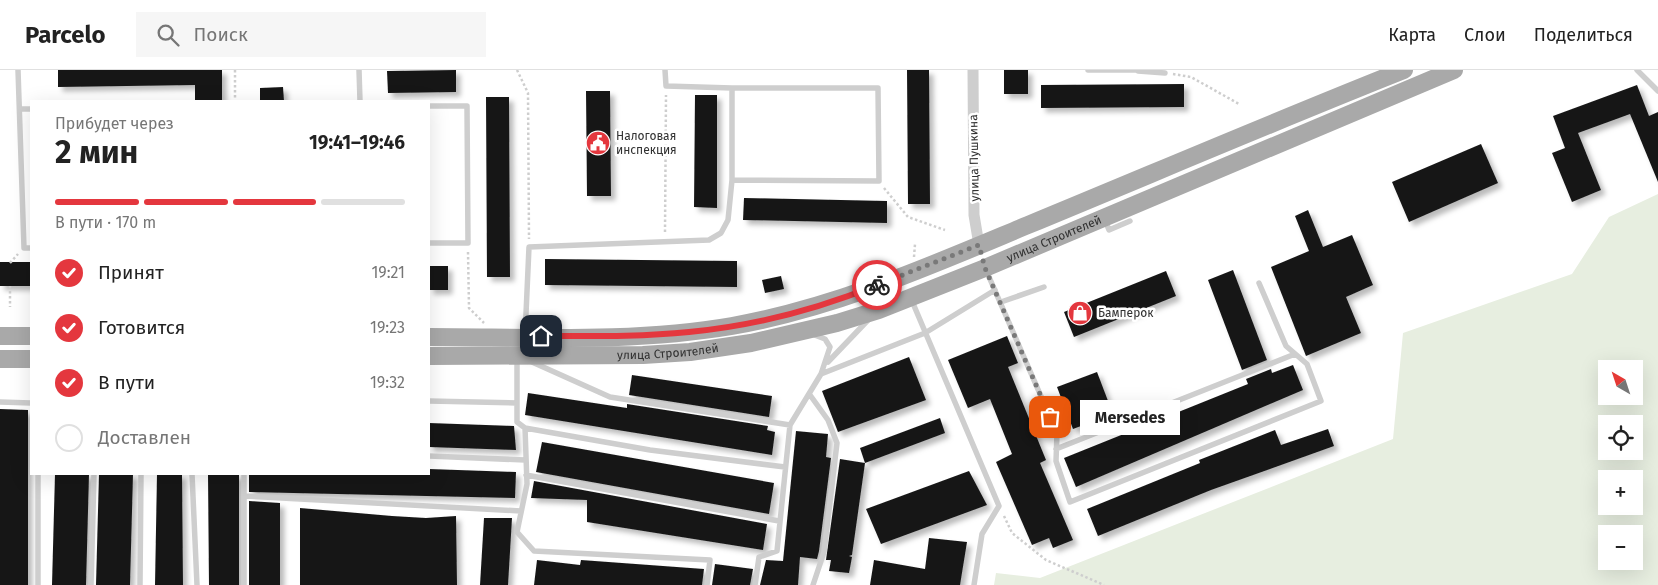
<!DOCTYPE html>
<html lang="ru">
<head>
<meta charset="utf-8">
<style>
	body { margin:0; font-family:"Fira Sans",sans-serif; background:#f6f6f6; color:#222; height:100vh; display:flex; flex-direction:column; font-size:19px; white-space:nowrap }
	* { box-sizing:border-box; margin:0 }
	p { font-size:16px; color:#767676 }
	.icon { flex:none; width:28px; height:28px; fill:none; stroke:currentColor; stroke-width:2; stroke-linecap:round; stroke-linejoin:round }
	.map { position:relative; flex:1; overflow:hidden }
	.sheet { position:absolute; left:30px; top:30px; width:400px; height:375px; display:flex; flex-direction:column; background:#fff; border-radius:0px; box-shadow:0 5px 20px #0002 }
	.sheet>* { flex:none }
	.needle { width:32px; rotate:321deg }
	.tools { position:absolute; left:1598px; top:290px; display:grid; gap:10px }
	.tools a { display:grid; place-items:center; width:45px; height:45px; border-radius:0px; background:#fff; box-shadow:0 5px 20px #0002; font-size:25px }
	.pin { position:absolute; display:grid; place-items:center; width:42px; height:42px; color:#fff; margin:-21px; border-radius:10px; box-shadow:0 2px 8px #0006 }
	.courier { position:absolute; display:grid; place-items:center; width:50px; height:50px; margin:-25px; border:4px solid #e4373e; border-radius:50%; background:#fff; color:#222; box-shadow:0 1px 6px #0007 }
	.bubble { position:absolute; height:35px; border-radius:0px; background:#fff; box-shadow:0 5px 20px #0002; font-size:16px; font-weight:700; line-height:35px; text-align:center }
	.summary em { font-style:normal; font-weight:700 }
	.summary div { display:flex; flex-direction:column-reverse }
	.summary { display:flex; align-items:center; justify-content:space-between; height:85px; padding:0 25px }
	h1 { font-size:32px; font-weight:700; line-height:38px }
	.bar { display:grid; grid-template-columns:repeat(4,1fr); gap:8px 5px; align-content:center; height:60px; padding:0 25px }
	.bar i { height:6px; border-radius:4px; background:#e0e0e0 }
	.bar .selected { background:#e4373e }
	.bar p { grid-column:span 4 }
	ol { padding:0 25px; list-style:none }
	li { display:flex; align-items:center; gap:15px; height:55px }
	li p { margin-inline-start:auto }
	li .icon { padding:5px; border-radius:50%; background:#e4373e; color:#fff; stroke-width:4 }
	li:last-child { color:#767676 }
	li i { width:28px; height:28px; border:2px solid #e0e0e0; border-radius:50% }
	header { display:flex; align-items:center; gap:30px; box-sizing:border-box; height:70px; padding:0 25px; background:#fff; border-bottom:1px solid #e0e0e0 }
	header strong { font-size:24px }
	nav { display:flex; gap:28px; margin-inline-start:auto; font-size:18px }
	.search { width:350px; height:45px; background:#f6f6f6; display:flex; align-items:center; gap:12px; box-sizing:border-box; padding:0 18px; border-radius:0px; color:#767676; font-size:19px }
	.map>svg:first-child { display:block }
	.green { fill:#e7eee0; fill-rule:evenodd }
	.building { fill:#181818; filter:url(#shadow) }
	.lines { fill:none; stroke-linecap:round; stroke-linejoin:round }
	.path { stroke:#cecece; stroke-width:2.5; stroke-dasharray:2.5 2.5; stroke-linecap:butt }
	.service { stroke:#cecece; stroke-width:5.5 }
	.minor { stroke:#cecece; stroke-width:11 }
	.primary { stroke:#a9a9a9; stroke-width:18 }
	.done { stroke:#797979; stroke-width:5; stroke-dasharray:0 9 }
	.route { stroke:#e4373e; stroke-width:6 }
	.labels { text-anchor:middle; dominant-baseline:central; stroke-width:5; stroke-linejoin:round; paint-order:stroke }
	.poi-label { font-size:12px; fill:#313131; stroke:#fff; text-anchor:start }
	.street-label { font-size:12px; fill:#313131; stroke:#fff }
</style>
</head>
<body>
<header>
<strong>Parcelo</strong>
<div class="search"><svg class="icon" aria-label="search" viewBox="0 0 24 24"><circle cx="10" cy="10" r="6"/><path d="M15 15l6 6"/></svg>Поиск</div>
<nav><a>Карта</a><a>Слои</a><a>Поделиться</a></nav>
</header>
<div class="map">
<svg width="1658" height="515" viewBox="0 0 1658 515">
	<defs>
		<filter id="shadow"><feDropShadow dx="4.5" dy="4.5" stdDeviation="2.5" flood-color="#0004"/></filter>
	</defs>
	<rect width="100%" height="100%" fill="#fff"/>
	<path class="green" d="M 1658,124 L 1658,515 L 994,515 L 996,503 L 1040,508 L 1393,369 L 1403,263 L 1572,204 L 1609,147 ZM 1606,299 L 1634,299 L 1634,326 L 1606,326 ZM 1606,354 L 1634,354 L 1634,381 L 1606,381 ZM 1606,409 L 1634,409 L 1634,436 L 1606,436 ZM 1606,464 L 1634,464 L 1634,491 L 1606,491 Z"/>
	<path class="building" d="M 58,0 L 222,0 L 222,31 L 195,31 L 195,15 L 58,17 Z
		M 456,0 L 456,22 L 388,23 L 387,1 Z
		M 907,0 L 929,0 L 930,134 L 908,134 Z
		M 1004,0 L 1028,0 L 1028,24 L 1004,24 Z
		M 1184,14 L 1184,37 L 1041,38 L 1041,15 Z
		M 1637,15 L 1649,46 L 1658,42 L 1658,112 L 1630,44 L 1578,63 L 1601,120 L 1572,132 L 1552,83 L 1565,78 L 1553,46 Z
		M 283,17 L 284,31 L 260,31 L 260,18 Z
		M 586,21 L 610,21 L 611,126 L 587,126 Z
		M 695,25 L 717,25 L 717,138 L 694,137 Z
		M 486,27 L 509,27 L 510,207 L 487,207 Z
		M 1481,74 L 1498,113 L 1409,152 L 1392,112 Z
		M 744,128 L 887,131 L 887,153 L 743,150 Z
		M 1308,140 L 1323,177 L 1352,165 L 1373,215 L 1346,227 L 1361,263 L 1306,286 L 1271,197 L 1309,181 L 1295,146 Z
		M 545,189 L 737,191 L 737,217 L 545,215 Z
		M 0,192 L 31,192 L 31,216 L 0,216 Z
		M 429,196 L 448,196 L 448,220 L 429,220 Z
		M 1233,200 L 1267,290 L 1242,300 L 1208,210 Z
		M 1166,201 L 1176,226 L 1074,267 L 1064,242 Z
		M 781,206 L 784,219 L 765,223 L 762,210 Z
		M 1007,266 L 1018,293 L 1008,297 L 1046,390 L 1040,393 L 1073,470 L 1053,478 L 1049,468 L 1032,475 L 996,392 L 1012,384 L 990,329 L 968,338 L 948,290 Z
		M 909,287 L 926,330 L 838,362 L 822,321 Z
		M 1293,295 L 1303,320 L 1076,417 L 1064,388 L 1248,314 L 1246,309 L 1271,299 L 1272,303 Z
		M 1097,302 L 1113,344 L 1073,359 L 1057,317 Z
		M 632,305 L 772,326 L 769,347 L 629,325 Z
		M 528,323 L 627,338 L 627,334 L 768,356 L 767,360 L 775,362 L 772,385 L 525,345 Z
		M 0,339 L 28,340 L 28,515 L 0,515 Z
		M 940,348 L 945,363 L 865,393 L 860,378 Z
		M 429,353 L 514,356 L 516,380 L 429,377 Z
		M 1328,359 L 1334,376 L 1211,420 L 1098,466 L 1087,439 L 1200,393 L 1199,390 L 1275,360 L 1281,375 Z
		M 796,361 L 828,364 L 826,387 L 831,388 L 819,481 L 817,489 L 800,487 L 798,515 L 760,515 L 766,490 L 783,491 Z
		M 542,372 L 774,413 L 769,444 L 536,402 Z
		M 840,389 L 865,393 L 852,485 L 849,486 L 852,487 L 849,503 L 829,501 L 831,490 L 826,490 Z
		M 429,399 L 516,402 L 515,428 L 249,422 L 249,404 L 429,404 Z
		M 969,401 L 987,435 L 881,474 L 866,439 Z
		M 55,404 L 89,404 L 86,515 L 52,515 Z
		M 99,404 L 133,404 L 130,515 L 96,515 Z
		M 157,404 L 182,404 L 183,515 L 155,515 Z
		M 208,404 L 239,404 L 239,515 L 209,515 Z
		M 534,411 L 767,454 L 763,480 L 587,452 L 587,430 L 531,428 Z
		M 249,431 L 280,433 L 280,515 L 249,515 Z
		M 300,438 L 392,446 L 426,448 L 456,446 L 457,515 L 300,515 Z
		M 484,448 L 512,448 L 508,515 L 480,515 Z
		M 929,468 L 967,472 L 960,515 L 870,515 L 874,490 L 925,499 Z
		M 537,490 L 580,495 L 581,490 L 704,499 L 702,515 L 534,515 Z
		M 715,494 L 753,499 L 750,515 L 712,515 Z"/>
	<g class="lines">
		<path class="path" d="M 235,0 L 235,31
			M 517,0 L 528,23 L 529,169
			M 1173,4 L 1191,7 L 1239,34
			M 884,118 L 908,147 L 945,160
			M 665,162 L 666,25
			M 468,182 L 469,238 L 484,253
			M 914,187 L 915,174
			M 10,193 L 18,184
			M 10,216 L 10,237
			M 1004,446 L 1012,463 L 1046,490 L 1104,515"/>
		<path class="service" d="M 18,0 L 24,178 L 31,178
			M 359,0 L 360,31
			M 1088,0 L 1138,0
			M 1637,0 L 1658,21
			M 1138,1 L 1165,3
			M 732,18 L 878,18 L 879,111 L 732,110
			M 429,36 L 467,36 L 468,173 L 429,173
			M 20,39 L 31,39
			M 1105,150 L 1109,160 L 1130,151
			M 986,200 L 1057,363 L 1056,391 L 1070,432 L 1321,331 L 1307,294 L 1286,276 L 1259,213
			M 912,231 L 999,436 L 982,464 L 974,515
			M 1001,232 L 1044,217
			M 525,266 L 529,177 L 709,170 L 721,163 L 728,150 L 732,110 L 732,18 L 666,16 L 665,0
			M 517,288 L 517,352 L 525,358 L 527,414 L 517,462 L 534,481 L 710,490 L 707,515
			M 532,292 L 610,327 L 790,355
			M 828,292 L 870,248
			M 821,304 L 925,263 L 995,220
			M 810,325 L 828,350 L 837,373 L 824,482 L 813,515
			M 429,331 L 517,333
			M 0,332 L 31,333
			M 525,358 L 650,380 L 785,397
			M 1056,379 L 1295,284
			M 429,386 L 525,390
			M 192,404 L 197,515
			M 526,405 L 779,451
			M 245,426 L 521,441
			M 38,515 L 38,404
			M 91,515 L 94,404
			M 140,515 L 141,404
			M 244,515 L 244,404
			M 755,515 L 759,487 L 777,481 L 790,355 L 821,304 L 830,277 L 825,269 L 812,264"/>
		<path class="minor" d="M 973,0 L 974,145 L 979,175"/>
		<g class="primary">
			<path d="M 0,266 L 31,266"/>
			<path d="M 429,267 C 529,267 633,273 732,256 C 835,238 932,195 1028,155 C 1154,103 1278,50 1404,0"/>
			<path id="s1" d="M 429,286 L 643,285 L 690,282 L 751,273 L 837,253 L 879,240 L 985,198 L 1454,0"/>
			<path d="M 0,289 L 31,289"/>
		</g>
	</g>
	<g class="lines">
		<path class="done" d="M 877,215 L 979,175 L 985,198 L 1050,347"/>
		<path class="route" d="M 541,266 C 590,266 640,267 689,262 C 752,256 818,239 877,215"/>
	</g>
	<defs>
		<g id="civic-disc" transform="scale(1.25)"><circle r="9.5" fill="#e4373e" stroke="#fff"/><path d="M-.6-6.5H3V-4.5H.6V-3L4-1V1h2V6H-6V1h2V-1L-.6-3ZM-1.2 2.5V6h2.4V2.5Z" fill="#fff"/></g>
		<g id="shop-disc" transform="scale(1.25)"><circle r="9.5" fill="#e4373e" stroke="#fff"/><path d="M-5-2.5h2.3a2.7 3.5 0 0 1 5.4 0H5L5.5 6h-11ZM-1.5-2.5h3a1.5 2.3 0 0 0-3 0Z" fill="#fff"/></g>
	</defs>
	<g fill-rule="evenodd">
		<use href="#civic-disc" x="598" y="73"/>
		<use href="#shop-disc" x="1080" y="243"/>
	</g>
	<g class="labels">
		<g class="poi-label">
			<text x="616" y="66">Налоговая<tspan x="616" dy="14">инспекция</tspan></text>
			<text x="1098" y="243">Бамперок</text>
		</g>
		<g class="street-label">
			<text transform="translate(974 88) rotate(-91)">улица Пушкина</text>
			<text stroke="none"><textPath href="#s1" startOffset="644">улица Строителей</textPath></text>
			<text stroke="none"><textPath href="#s1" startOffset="239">улица Строителей</textPath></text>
		</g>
	</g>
</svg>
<div class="tools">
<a><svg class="needle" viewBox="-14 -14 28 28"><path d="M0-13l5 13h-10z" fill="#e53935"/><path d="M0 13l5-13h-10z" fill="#767676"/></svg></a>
<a><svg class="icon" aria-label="locate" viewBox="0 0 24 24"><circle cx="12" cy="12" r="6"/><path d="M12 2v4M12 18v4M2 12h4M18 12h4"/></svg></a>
<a>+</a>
<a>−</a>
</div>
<div class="pin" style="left:1050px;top:347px;background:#ea580c"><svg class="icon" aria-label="bag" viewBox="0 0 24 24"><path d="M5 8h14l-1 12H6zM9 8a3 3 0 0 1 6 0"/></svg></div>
<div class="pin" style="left:541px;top:266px;background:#1f2937"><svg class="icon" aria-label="home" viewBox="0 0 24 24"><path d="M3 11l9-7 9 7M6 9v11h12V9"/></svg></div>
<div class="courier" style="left:877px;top:215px"><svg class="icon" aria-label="bike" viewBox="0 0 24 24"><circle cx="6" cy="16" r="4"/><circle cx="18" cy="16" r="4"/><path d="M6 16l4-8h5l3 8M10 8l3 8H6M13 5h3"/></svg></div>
<div class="bubble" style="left:1080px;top:330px;width:100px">Mersedes</div>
<section class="sheet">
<div class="summary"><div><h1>2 мин</h1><p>Прибудет через</p></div><em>19:41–19:46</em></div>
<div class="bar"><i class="selected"></i><i class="selected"></i><i class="selected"></i><i></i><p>В пути · 170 m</p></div>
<ol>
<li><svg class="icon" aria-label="check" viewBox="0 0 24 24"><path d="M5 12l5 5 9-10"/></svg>Принят<p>19:21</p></li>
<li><svg class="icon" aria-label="check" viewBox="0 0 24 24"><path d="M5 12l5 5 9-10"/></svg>Готовится<p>19:23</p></li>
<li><svg class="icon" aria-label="check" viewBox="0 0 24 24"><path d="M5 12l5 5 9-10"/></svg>В пути<p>19:32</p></li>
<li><i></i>Доставлен</li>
</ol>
</section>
</div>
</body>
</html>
